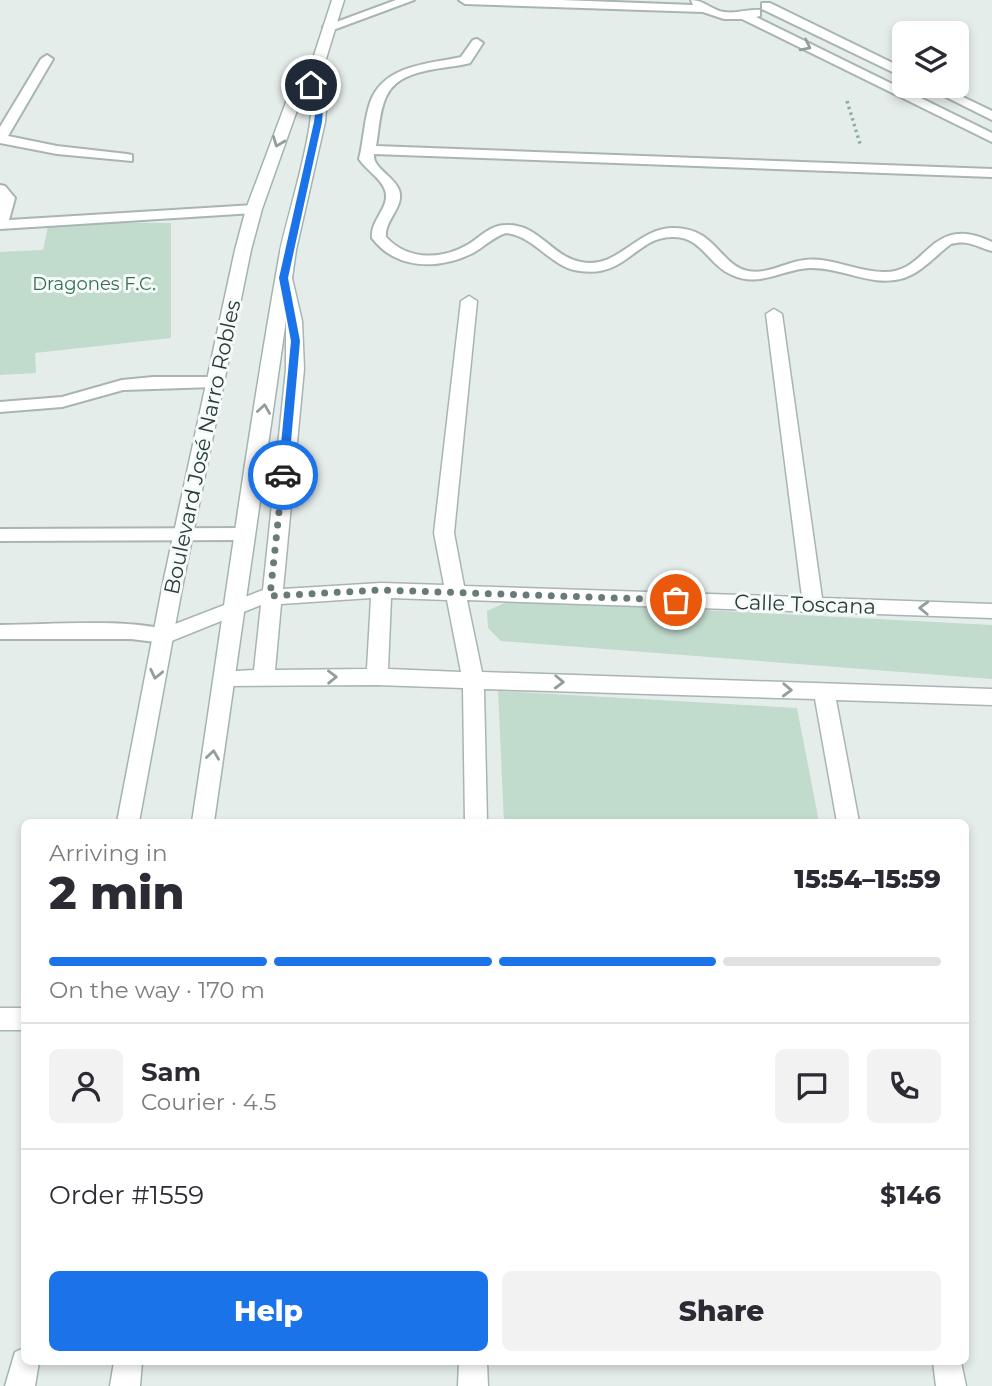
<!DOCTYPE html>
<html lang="en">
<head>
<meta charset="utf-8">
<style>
	body { margin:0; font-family:Montserrat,sans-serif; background:#f2f2f3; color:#2b2b33; height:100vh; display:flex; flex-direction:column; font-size:26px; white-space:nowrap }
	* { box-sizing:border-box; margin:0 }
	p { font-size:23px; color:#7c7c81 }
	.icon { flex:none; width:38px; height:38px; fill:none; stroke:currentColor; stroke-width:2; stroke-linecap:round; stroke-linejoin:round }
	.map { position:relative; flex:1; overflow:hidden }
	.sheet { position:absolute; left:21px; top:819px; width:948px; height:546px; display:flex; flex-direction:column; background:#fff; border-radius:10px; box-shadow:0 4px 10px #0003 }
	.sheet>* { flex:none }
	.fabs { position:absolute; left:892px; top:21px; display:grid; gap:14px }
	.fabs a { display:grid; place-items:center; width:77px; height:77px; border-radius:10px; background:#fff; box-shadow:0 4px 10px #0003; font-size:35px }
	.pin { position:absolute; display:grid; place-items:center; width:60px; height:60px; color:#fff; margin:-30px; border:4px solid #fff; border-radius:50%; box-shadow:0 2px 7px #0007 }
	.courier { position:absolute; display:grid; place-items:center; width:70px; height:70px; margin:-35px; border:5px solid #1a73e8; border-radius:50%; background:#fff; color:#222; box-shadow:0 2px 9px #0007 }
	.headline em { font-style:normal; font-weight:800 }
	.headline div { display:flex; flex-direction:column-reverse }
	.headline { display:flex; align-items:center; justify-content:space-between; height:119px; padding:0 28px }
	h1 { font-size:46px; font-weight:800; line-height:52px }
	.bar { display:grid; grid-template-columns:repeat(4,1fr); gap:10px 7px; align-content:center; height:84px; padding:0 28px }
	.bar i { height:9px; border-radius:5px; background:#e1e1e2 }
	.bar .on { background:#1a73e8 }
	.bar p { grid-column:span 4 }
	.line { display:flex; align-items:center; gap:18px; padding:0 28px; border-top:2px solid #e1e1e2 }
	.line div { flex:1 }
	.round { display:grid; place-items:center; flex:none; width:74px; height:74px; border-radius:10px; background:#f2f2f3 }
	.cta { display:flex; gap:14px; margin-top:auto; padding:14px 28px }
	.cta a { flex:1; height:80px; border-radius:10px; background:#1a73e8; color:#fff; font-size:28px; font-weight:800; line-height:80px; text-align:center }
	.cta a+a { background:#f2f2f3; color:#2b2b33 }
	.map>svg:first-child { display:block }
	.green { fill:#c1dbcd }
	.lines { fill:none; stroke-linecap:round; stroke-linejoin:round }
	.lane-casing { stroke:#a8b5b3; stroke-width:4 }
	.street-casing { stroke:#a8b5b3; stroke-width:3 }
	.secondary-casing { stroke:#a2b4b1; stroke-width:3 }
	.path { stroke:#89ada8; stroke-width:3.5; stroke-dasharray:2.5 3.5; stroke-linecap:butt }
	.lane { fill:#fff; fill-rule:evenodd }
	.street { fill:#fff; fill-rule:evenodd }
	.secondary { fill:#fff; fill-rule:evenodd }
	.oneway { stroke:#929e9d }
	.route { fill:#1a73e8 }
	.done { stroke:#697b79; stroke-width:7; stroke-dasharray:0 12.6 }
	.labels { text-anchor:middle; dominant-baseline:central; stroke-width:6; stroke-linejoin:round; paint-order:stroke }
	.far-park-label { font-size:18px; fill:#357056; stroke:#f6faf8 }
	.street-label { font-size:21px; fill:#263d3b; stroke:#f6faf8 }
</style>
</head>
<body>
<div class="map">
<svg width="992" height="1386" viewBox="0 0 992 1386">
	<rect width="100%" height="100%" fill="#e5edeb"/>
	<path class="green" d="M 49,222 L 171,223 L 171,338 L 35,353 L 36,373 L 0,375 L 0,252 L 43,250 Z
		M 511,600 L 992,625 L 992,679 L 501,641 L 488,628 L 487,611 Z
		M 498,691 L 797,708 L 819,822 L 504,822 Z"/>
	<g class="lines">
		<g class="lane-casing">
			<path id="lane" d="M 396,0 L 414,0 L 333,30 L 323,27 Z
				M 459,0 L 561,0 L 693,5 L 691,0 C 704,0 711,10 724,12 C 736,14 748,9 760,10 L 760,16 L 756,17 L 992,133 L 992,142 L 742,19 L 724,19 L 703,12 L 465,4 Z
				M 762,3 L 770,3 L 905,69 L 905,78 L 762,9 Z
				M 477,39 L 483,43 L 470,63 C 444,70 399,67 386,97 C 379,112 379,130 376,146 L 992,169 L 992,177 L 374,154 C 372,168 394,176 399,190 C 405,207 384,220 386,237 C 408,261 442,260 469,244 C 481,236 491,225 506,225 C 538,223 552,257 581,262 C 617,270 636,229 672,228 C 716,227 719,265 748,271 C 767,275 786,262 805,260 C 832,257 857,272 883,272 C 929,274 929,212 992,242 L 992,251 C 977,247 968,239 951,244 C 936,255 922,272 904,278 C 872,288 842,267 810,268 C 783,269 759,288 732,275 C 708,265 702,236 672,237 C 636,237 626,278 580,271 C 551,268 535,236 506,233 C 493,237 484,247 473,253 C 439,270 396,270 372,238 C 370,220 391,207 385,190 C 381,178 366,170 359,159 C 364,140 364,118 371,100 C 386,64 430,64 461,57 L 473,40 Z
				M 47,55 L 53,59 L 8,136 L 57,146 L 127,154 L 132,155 L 132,161 L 57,154 L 0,143 L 0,127 L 41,59 Z
				M 924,86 L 940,86 L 992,111 L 992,120 Z
				M 0,185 L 5,186 L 15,198 L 9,220 L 254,205 L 261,209 L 254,213 L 0,229 Z
				M 153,377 L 214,377 L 222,382 L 214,387 L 123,390 L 62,407 L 0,412 L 0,402 L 62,397 L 122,380 Z
				M 245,528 L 251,530 L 254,534 L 251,538 L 245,540 L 0,541 L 0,529 Z
				M 0,625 C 47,625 128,618 171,631 L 173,636 L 171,641 L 164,643 L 131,639 L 0,639 Z"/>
		</g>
		<g class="street-casing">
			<path id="street" d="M 284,273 L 292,278 L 302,321 L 304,369 L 283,589 L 381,583 L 444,585 L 434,533 L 461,301 L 469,296 L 477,301 L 454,533 L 464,586 L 802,597 L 766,314 L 774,309 L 782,314 L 822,598 L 992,604 L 992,618 L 467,600 L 482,672 L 992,689 L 992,705 L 836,700 L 859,822 L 837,822 L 815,699 L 484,689 L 487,822 L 465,822 L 463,688 L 377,685 L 225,686 L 218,684 L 215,678 L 218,672 L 254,670 L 261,605 L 164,644 L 157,641 L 154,636 L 157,631 L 263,590 L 286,369 L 286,321 L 276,278 ZM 371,598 L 367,669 L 275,670 L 281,604 ZM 391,598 L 447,600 L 461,672 L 388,669 Z
				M 0,1008 L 24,1008 L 24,1030 L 0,1030 Z
				M 459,1362 L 487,1362 L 488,1386 L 458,1386 Z
				M 933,1362 L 961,1362 L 966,1386 L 936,1386 Z"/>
		</g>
		<g class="secondary-casing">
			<path id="secondary" d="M 332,0 L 344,0 L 318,85 L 327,99 L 325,122 L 296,250 L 214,822 L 192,822 C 221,632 246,441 280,252 C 285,224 321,111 309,93 L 301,99 L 262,209 L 251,250 L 183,583 L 139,822 L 117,822 L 163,583 L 235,250 L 246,209 L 288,97 L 305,83 Z
				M 24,1348 L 24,1362 L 39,1362 L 35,1386 L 5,1386 L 15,1352 Z
				M 114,1362 L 142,1362 L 140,1386 L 110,1386 Z"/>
		</g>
		<path class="path" d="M 847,101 L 861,147"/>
		<use href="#lane" class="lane"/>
		<use href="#street" class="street"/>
		<use href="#secondary" class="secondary"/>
	</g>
	<defs><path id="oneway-chevron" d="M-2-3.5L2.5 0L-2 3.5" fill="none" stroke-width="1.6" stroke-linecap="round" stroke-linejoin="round" transform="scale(1.75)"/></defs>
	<g class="oneway">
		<use href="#oneway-chevron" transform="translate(806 46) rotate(26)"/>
		<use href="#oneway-chevron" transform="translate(278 142) rotate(111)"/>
		<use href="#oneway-chevron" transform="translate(264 409) rotate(-81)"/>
		<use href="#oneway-chevron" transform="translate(924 608) rotate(-178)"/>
		<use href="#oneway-chevron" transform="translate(156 674) rotate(102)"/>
		<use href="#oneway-chevron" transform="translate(332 677) rotate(-1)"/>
		<use href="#oneway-chevron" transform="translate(559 682) rotate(2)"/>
		<use href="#oneway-chevron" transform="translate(787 690) rotate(2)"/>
		<use href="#oneway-chevron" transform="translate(213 755) rotate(-82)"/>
	</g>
	<path class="route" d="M 308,83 L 313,83 L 324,99 L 322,122 L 288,278 L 300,341 L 288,475 L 283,479 L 278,475 L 291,341 L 279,278 L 314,122 L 317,99 Z"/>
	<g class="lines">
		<path class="done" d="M 283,475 L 270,596 L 381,590 L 676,600"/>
	</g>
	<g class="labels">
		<g class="far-park-label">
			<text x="94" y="284">Dragones F.C.</text>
		</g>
		<g class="street-label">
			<text transform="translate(202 447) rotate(-78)">Boulevard José Narro Robles</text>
			<text transform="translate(805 604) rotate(2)">Calle Toscana</text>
		</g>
	</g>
</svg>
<div class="fabs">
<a><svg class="icon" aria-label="layers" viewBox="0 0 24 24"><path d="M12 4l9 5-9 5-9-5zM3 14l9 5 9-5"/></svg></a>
</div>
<div class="pin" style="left:676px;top:600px;background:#ea580c"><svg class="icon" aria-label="bag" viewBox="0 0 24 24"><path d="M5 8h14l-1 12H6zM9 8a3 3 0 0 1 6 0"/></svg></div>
<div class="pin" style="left:311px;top:85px;background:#1f2937"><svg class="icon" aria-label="home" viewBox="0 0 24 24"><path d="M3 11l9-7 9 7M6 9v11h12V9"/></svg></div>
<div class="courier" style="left:283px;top:475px"><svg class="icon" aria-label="car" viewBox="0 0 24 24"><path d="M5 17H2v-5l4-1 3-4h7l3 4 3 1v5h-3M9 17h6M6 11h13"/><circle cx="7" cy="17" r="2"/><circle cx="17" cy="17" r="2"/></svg></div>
<section class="sheet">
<div class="headline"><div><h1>2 min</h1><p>Arriving in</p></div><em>15:54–15:59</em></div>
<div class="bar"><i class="on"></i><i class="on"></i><i class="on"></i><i></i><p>On the way · 170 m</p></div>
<div class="line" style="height:126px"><a class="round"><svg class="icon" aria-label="person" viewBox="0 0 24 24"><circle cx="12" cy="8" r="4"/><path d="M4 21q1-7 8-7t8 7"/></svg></a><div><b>Sam</b><p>Courier · 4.5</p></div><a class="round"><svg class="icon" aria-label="chat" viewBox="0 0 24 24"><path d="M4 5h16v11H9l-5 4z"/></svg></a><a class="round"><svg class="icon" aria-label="phone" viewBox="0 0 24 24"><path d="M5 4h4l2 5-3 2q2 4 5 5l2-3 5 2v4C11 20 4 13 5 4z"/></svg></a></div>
<div class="line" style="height:91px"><div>Order #1559</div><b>$146</b></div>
<div class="cta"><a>Help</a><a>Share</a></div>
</section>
</div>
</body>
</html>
